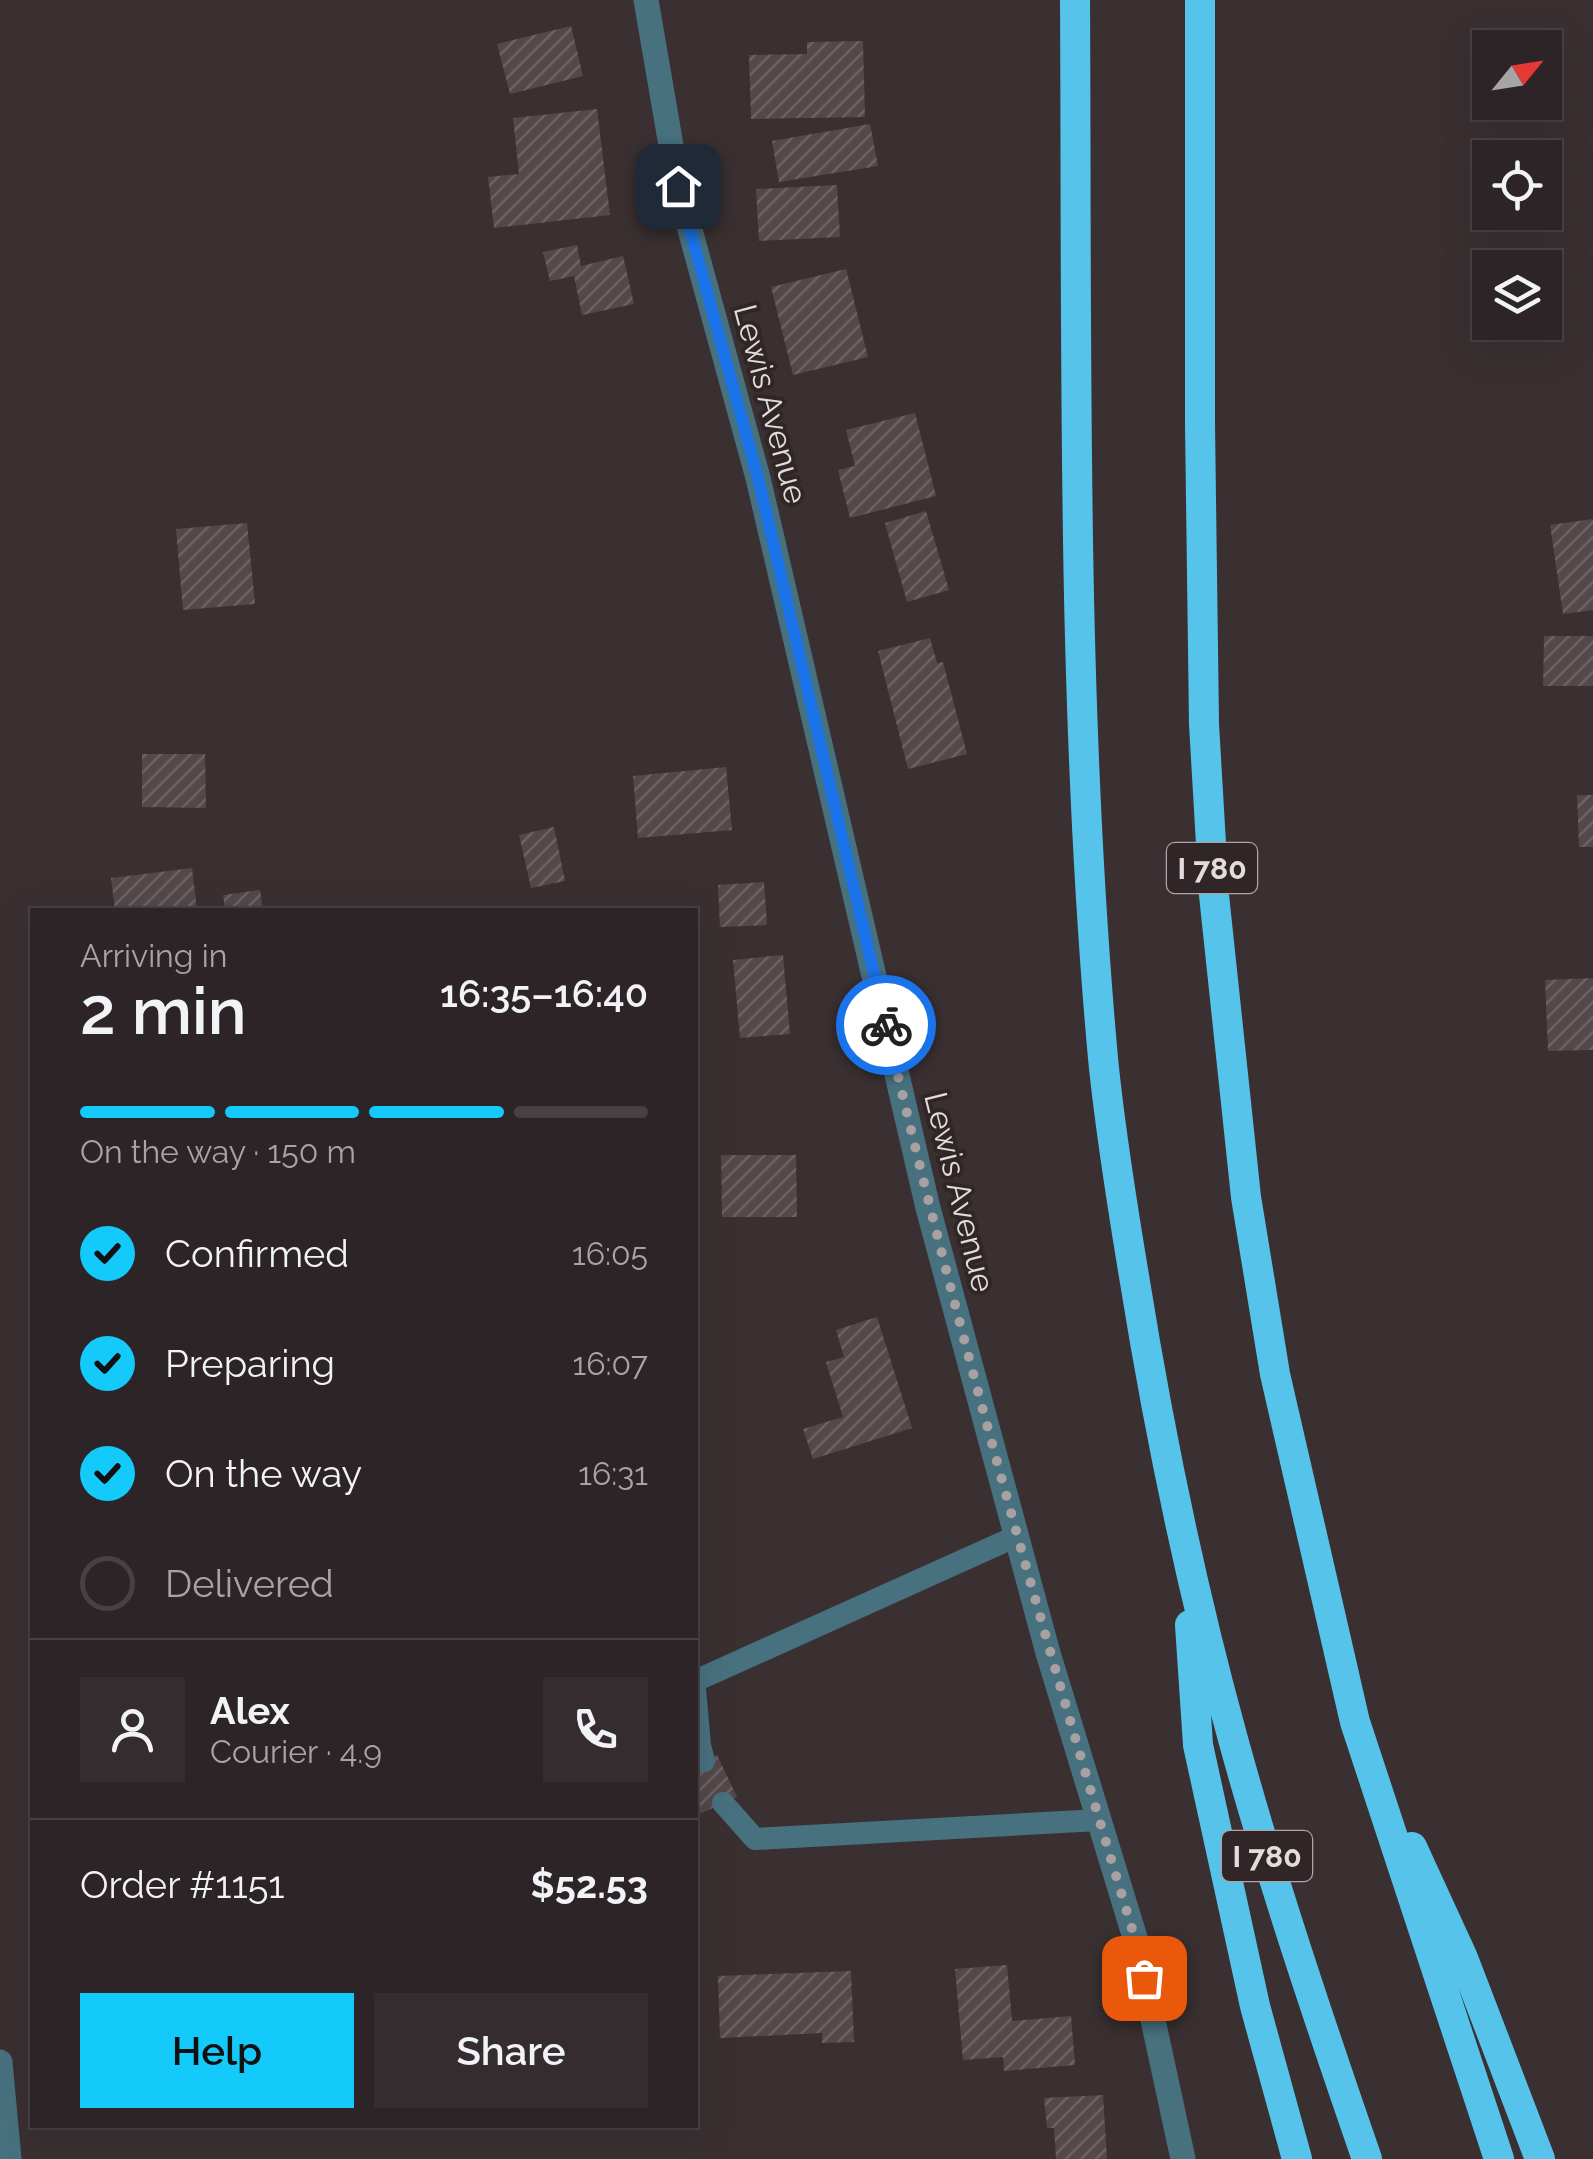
<!DOCTYPE html>
<html lang="en">
<head>
<meta charset="utf-8">
<style>
	body { margin:0; font-family:Raleway,sans-serif; background:#342c2e; color:#f1f3f6; height:100vh; display:flex; flex-direction:column; font-size:38px; white-space:nowrap }
	* { box-sizing:border-box; margin:0 }
	p { font-size:32px; color:#a6a4a7 }
	.icon { flex:none; width:55px; height:55px; fill:none; stroke:currentColor; stroke-width:2; stroke-linecap:round; stroke-linejoin:round }
	.map { position:relative; flex:1; overflow:hidden }
	.details { position:absolute; left:30px; top:908px; width:668px; height:1220px; display:flex; flex-direction:column; background:#2c2426; border-radius:0px; box-shadow:0 10px 40px #0002,0 0 0 2px #484143 }
	.details>* { flex:none }
	.needle { width:65px; rotate:60deg }
	.controls { position:absolute; left:1472px; top:30px; display:grid; gap:20px }
	.controls a { display:grid; place-items:center; width:90px; height:90px; border-radius:0px; background:#2c2426; box-shadow:0 10px 40px #0002,0 0 0 2px #484143; font-size:50px }
	.pin { position:absolute; display:grid; place-items:center; width:85px; height:85px; color:#fff; margin:-42px; border-radius:20px; box-shadow:0 5px 15px #0006 }
	.courier { position:absolute; display:grid; place-items:center; width:100px; height:100px; margin:-50px; border:8px solid #1a73e8; border-radius:50%; background:#fff; color:#222; box-shadow:0 2px 12px #0007 }
	.headline em { font-style:normal; font-weight:600 }
	.headline div { display:flex; flex-direction:column-reverse }
	.headline { display:flex; align-items:center; justify-content:space-between; height:170px; padding:0 50px }
	h1 { font-size:65px; font-weight:600; line-height:75px }
	.bar { display:grid; grid-template-columns:repeat(4,1fr); gap:15px 10px; align-content:center; height:120px; padding:0 50px }
	.bar i { height:12px; border-radius:8px; background:#484143 }
	.bar .active { background:#13cafb }
	.bar p { grid-column:span 4 }
	.line { display:flex; align-items:center; gap:25px; padding:0 50px; border-top:2px solid #484143 }
	.line div { flex:1 }
	.round { display:grid; place-items:center; flex:none; width:105px; height:105px; border-radius:0px; background:#342c2e }
	ol { padding:0 50px; list-style:none }
	li { display:flex; align-items:center; gap:30px; height:110px }
	li p { margin-inline-start:auto }
	li .icon { padding:10px; border-radius:50%; background:#13cafb; color:#111; stroke-width:4 }
	li:last-child { color:#a6a4a7 }
	li i { width:55px; height:55px; border:5px solid #484143; border-radius:50% }
	.action { display:flex; gap:20px; margin-top:auto; padding:20px 50px }
	.action a { flex:1; height:115px; border-radius:0px; background:#13cafb; color:#111; font-size:40px; font-weight:600; line-height:115px; text-align:center }
	.action a+a { background:#342c2e; color:#f1f3f6 }
	.map>svg:first-child { display:block }
	.building { fill:url(#building-hatch) }
	.lines { fill:none; stroke-linecap:round; stroke-linejoin:round }
	.service { stroke:#487180; stroke-width:22 }
	.minor { stroke:#487180; stroke-width:25 }
	.motorway { stroke:#56c4ea; stroke-width:30 }
	.done { stroke:#a8a0a1; stroke-width:10; stroke-dasharray:0 18 }
	.route { stroke:#1a73e8; stroke-width:12 }
	.labels { text-anchor:middle; dominant-baseline:central; stroke-width:8; stroke-linejoin:round; paint-order:stroke }
	.shield { fill:#302628; stroke:#ada5a7; stroke-width:2.5 }
	.shield-label { font-size:30px; font-weight:bold; fill:#e3dcdd }
	.street-label { font-size:32px; fill:#e3dcdd; stroke:#302628 }
</style>
</head>
<body>
<div class="map">
<svg width="1593" height="2159" viewBox="0 0 1593 2159">
	<defs>
		<pattern id="building-hatch" width="6" height="6" patternUnits="userSpaceOnUse" patternTransform="scale(2.5)"><rect width="6" height="6" fill="#53484a"/><path d="M-1 1l2-2M0 6l6-6M5 7l2-2" fill="none" stroke="#6c6264"/></pattern>
	</defs>
	<rect width="100%" height="100%" fill="#3a3032"/>
	<path class="building" d="M 571,26 L 583,76 L 510,94 L 497,44 Z
		M 863,41 L 865,117 L 751,119 L 749,55 L 807,54 L 807,42 Z
		M 597,109 L 610,215 L 494,228 L 488,177 L 519,174 L 513,118 Z
		M 870,124 L 878,166 L 779,182 L 772,141 Z
		M 837,185 L 840,237 L 759,241 L 756,189 Z
		M 577,245 L 581,266 L 623,256 L 634,304 L 582,315 L 574,276 L 550,281 L 543,252 Z
		M 846,269 L 868,357 L 793,375 L 771,287 Z
		M 915,413 L 936,496 L 850,518 L 838,470 L 855,466 L 846,430 Z
		M 926,511 L 949,590 L 907,602 L 885,523 Z
		M 1593,519 L 1593,610 L 1563,614 L 1550,525 Z
		M 247,523 L 255,604 L 183,610 L 176,529 Z
		M 1544,636 L 1593,636 L 1593,686 L 1543,686 Z
		M 930,638 L 937,663 L 943,662 L 967,754 L 908,769 L 878,651 Z
		M 142,754 L 205,754 L 206,808 L 142,807 Z
		M 726,767 L 732,830 L 638,838 L 633,776 Z
		M 1577,795 L 1593,795 L 1593,847 L 1579,847 Z
		M 554,827 L 565,881 L 531,888 L 519,835 Z
		M 192,868 L 197,910 L 115,910 L 111,878 Z
		M 764,882 L 767,925 L 720,927 L 718,885 Z
		M 260,890 L 263,910 L 225,910 L 223,895 Z
		M 783,955 L 790,1034 L 740,1038 L 733,960 Z
		M 1593,978 L 1593,1050 L 1548,1051 L 1545,980 Z
		M 721,1155 L 796,1155 L 797,1217 L 722,1217 Z
		M 877,1317 L 912,1428 L 813,1459 L 803,1429 L 843,1417 L 826,1362 L 844,1357 L 836,1330 Z
		M 717,1755 L 737,1797 L 695,1816 L 695,1765 Z
		M 1007,1965 L 1012,2021 L 1071,2016 L 1075,2065 L 1004,2071 L 1003,2057 L 963,2060 L 955,1969 Z
		M 851,1971 L 854,2042 L 822,2043 L 822,2033 L 720,2038 L 718,1976 Z
		M 1103,2095 L 1107,2159 L 1056,2159 L 1054,2128 L 1047,2128 L 1044,2098 Z"/>
	<g class="lines">
		<path class="service" d="M 695,1681 L 1017,1536
			M 695,1689 L 700,1745 L 704,1761
			M 723,1803 L 755,1839 L 1099,1820"/>
		<path class="minor" d="M 646,0 L 678,186 L 758,478 L 928,1208 L 1048,1653 L 1136,1941 L 1183,2159
			M 0,2062 L 9,2159"/>
		<path class="motorway" d="M 1075,0 C 1077,352 1071,706 1103,1058 C 1110,1130 1122,1204 1134,1276 C 1159,1432 1191,1587 1233,1739 C 1272,1881 1319,2020 1367,2159
			M 1200,0 L 1200,424 L 1204,724 L 1214,895 L 1246,1197 L 1275,1374 L 1355,1722 L 1499,2159
			M 1190,1625 L 1198,1745 L 1255,2006 L 1297,2159
			M 1412,1847 L 1463,1958 L 1540,2159"/>
	</g>
	<g class="lines">
		<path class="done" d="M 886,1025 C 958,1334 1044,1638 1136,1942 L 1144,1978"/>
		<path class="route" d="M 678,186 L 758,478 L 886,1025"/>
	</g>
	<g class="labels">
		<g class="shield">
			<rect x="1167" y="843" width="90" height="50" rx="8"/>
			<rect x="1222" y="1831" width="90" height="50" rx="8"/>
		</g>
		<g class="shield-label">
			<text x="1212" y="868">I 780</text>
			<text x="1267" y="1856">I 780</text>
		</g>
		<g class="street-label">
			<text transform="translate(771 404) rotate(75)">Lewis Avenue</text>
			<text transform="translate(960 1192) rotate(76)">Lewis Avenue</text>
		</g>
	</g>
</svg>
<div class="controls">
<a><svg class="needle" viewBox="-14 -14 28 28"><path d="M0-13l5 13h-10z" fill="#e53935"/><path d="M0 13l5-13h-10z" fill="#a6a4a7"/></svg></a>
<a><svg class="icon" aria-label="locate" viewBox="0 0 24 24"><circle cx="12" cy="12" r="6"/><path d="M12 2v4M12 18v4M2 12h4M18 12h4"/></svg></a>
<a><svg class="icon" aria-label="layers" viewBox="0 0 24 24"><path d="M12 4l9 5-9 5-9-5zM3 14l9 5 9-5"/></svg></a>
</div>
<div class="pin" style="left:1144px;top:1978px;background:#ea580c"><svg class="icon" aria-label="bag" viewBox="0 0 24 24"><path d="M5 8h14l-1 12H6zM9 8a3 3 0 0 1 6 0"/></svg></div>
<div class="pin" style="left:678px;top:186px;background:#1f2937"><svg class="icon" aria-label="home" viewBox="0 0 24 24"><path d="M3 11l9-7 9 7M6 9v11h12V9"/></svg></div>
<div class="courier" style="left:886px;top:1025px"><svg class="icon" aria-label="bike" viewBox="0 0 24 24"><circle cx="6" cy="16" r="4"/><circle cx="18" cy="16" r="4"/><path d="M6 16l4-8h5l3 8M10 8l3 8H6M13 5h3"/></svg></div>
<section class="details">
<div class="headline"><div><h1>2 min</h1><p>Arriving in</p></div><em>16:35–16:40</em></div>
<div class="bar"><i class="active"></i><i class="active"></i><i class="active"></i><i></i><p>On the way · 150 m</p></div>
<ol>
<li><svg class="icon" aria-label="check" viewBox="0 0 24 24"><path d="M5 12l5 5 9-10"/></svg>Confirmed<p>16:05</p></li>
<li><svg class="icon" aria-label="check" viewBox="0 0 24 24"><path d="M5 12l5 5 9-10"/></svg>Preparing<p>16:07</p></li>
<li><svg class="icon" aria-label="check" viewBox="0 0 24 24"><path d="M5 12l5 5 9-10"/></svg>On the way<p>16:31</p></li>
<li><i></i>Delivered</li>
</ol>
<div class="line" style="height:180px"><a class="round"><svg class="icon" aria-label="person" viewBox="0 0 24 24"><circle cx="12" cy="8" r="4"/><path d="M4 21q1-7 8-7t8 7"/></svg></a><div><b>Alex</b><p>Courier · 4.9</p></div><a class="round"><svg class="icon" aria-label="phone" viewBox="0 0 24 24"><path d="M5 4h4l2 5-3 2q2 4 5 5l2-3 5 2v4C11 20 4 13 5 4z"/></svg></a></div>
<div class="line" style="height:130px"><div>Order #1151</div><b>$52.53</b></div>
<div class="action"><a>Help</a><a>Share</a></div>
</section>
</div>
</body>
</html>
